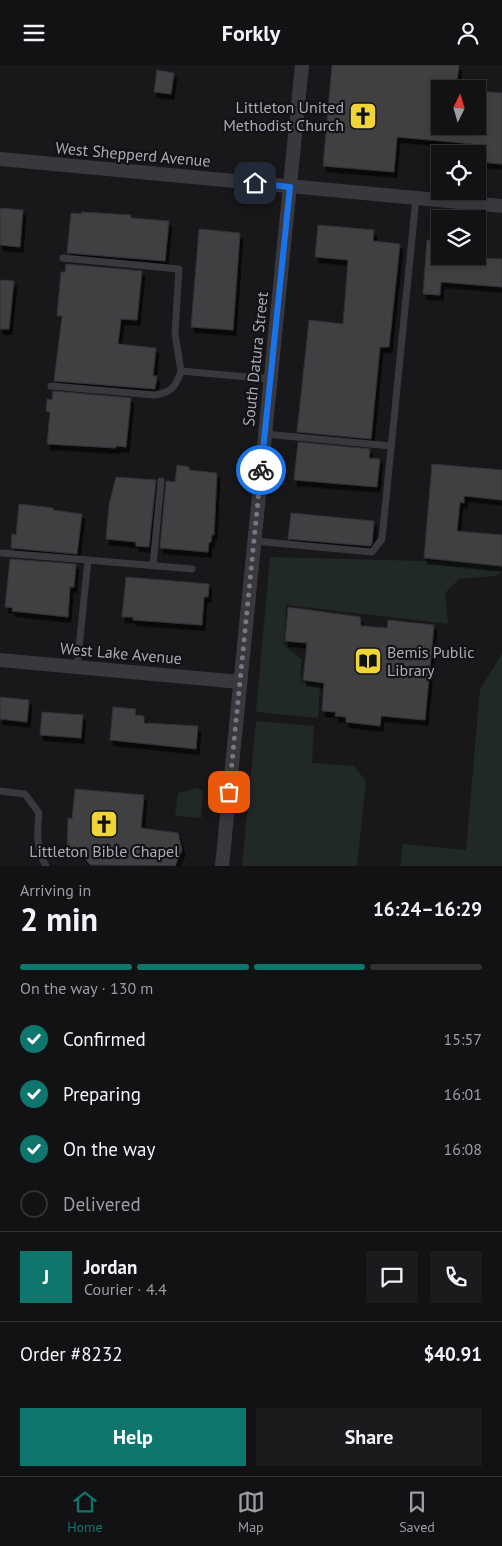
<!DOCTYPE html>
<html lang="en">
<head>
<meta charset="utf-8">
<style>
	body { margin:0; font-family:"PT Sans",sans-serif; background:#1b1a1c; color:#f1f3f6; height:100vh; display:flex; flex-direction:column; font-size:19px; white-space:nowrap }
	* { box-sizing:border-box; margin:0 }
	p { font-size:16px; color:#9c9da0 }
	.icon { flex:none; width:28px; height:28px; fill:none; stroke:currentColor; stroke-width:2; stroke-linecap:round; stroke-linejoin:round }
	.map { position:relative; height:801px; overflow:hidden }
	.sheet { display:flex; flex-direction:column; background:#121113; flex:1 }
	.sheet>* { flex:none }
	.needle { width:32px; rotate:5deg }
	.controls { position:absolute; left:431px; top:15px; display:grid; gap:10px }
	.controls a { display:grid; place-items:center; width:55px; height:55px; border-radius:0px; background:#121113; box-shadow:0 2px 8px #0003,0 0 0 1px #313133; font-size:25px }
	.pin { position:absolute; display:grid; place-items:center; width:42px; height:42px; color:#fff; margin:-21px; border-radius:10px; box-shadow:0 2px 8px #0006 }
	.courier { position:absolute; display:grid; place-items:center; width:50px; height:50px; margin:-25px; border:4px solid #1a73e8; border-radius:50%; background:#fff; color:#222; box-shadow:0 1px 6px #0007 }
	.summary em { font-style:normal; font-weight:800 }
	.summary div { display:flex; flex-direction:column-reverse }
	.summary { display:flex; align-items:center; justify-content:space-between; height:85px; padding:0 20px }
	h1 { font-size:32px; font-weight:800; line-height:38px }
	.bar { display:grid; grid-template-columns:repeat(4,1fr); gap:8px 5px; align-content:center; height:60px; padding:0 20px }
	.bar i { height:6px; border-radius:4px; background:#313133 }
	.bar .on { background:#0f766e }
	.bar p { grid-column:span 4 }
	.line { display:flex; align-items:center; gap:12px; padding:0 20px; border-top:1px solid #313133 }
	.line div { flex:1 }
	.round { display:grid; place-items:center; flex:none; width:52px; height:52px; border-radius:0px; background:#1b1a1c }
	ol { padding:0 20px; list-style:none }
	li { display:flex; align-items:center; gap:15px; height:55px }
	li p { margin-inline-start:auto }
	li .icon { padding:5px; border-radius:50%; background:#0f766e; color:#fff; stroke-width:4 }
	li:last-child { color:#9c9da0 }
	li i { width:28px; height:28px; border:2px solid #313133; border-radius:50% }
	.cta { display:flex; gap:10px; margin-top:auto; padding:10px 20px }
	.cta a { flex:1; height:58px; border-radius:0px; background:#0f766e; color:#fff; font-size:20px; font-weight:800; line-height:58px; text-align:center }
	.cta a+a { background:#1b1a1c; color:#f1f3f6 }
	header { display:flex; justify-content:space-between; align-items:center; height:65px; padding:0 20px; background:#121113; font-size:22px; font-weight:800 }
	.tabs { display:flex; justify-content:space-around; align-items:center; height:70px; border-top:1px solid #313133; background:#121113; font-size:14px; color:#9c9da0 }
	.tabs a { display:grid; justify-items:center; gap:2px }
	.tabs .on { color:#0f766e }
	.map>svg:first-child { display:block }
	.green { fill:#212924 }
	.building { fill:#3f3f43; stroke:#323135; filter:url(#shadow) }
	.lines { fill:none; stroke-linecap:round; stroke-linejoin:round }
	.lane { stroke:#39383e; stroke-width:7 }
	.street { stroke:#39383e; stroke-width:14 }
	.done { stroke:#777781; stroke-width:5; stroke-dasharray:0 9 }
	.route { stroke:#1a73e8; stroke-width:6 }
	.labels { text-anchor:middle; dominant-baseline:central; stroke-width:4.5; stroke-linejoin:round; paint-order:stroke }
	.poi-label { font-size:16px; fill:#aaabb9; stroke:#131214; text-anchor:end }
	.street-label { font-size:16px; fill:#aaabb9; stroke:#131214 }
</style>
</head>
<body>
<header><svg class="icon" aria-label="menu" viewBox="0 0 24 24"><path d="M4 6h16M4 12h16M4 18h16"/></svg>Forkly<svg class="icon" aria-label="person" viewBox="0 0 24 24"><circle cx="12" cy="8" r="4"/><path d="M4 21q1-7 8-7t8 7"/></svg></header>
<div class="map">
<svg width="502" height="801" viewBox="0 0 502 801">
	<defs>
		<filter id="shadow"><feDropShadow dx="3" dy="5.5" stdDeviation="0" flood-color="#0009"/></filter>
	</defs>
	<rect width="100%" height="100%" fill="#181719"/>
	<path class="green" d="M 270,492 L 502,498 L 502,507 L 496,511 L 459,514 L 445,528 L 448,559 L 286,540 L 284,580 L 301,594 L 301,617 L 320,621 L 318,653 L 256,647 Z
		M 502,589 L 502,801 L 400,801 L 403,779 L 466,785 L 480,624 Z
		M 256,656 L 314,661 L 312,698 L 354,701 L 366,716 L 357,801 L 242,801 Z
		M 196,723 L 203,725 L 201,753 L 175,751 L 178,728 Z"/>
	<path class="building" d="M 332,0 L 459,0 L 456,24 L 440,24 L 440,61 L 478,61 L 478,26 L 502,28 L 502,99 L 478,97 L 478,89 L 473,89 L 474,79 L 397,72 L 394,107 L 323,101 Z
		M 157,5 L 174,8 L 171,29 L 154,27 Z
		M 0,143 L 23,145 L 20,182 L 0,180 Z
		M 81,147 L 131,150 L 131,153 L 169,156 L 165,196 L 67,188 L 71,148 L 81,149 Z
		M 318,160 L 374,165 L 373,176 L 400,179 L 389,282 L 380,282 L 371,374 L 297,367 L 309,255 L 343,259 L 346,221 L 348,195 L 315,192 Z
		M 199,164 L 240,168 L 233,265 L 191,262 Z
		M 427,175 L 440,176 L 440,191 L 502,194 L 502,222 L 441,217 L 440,230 L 423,229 Z
		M 66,199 L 142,206 L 137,255 L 121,254 L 118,279 L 156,283 L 153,311 L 157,311 L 155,324 L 54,316 L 62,251 L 57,251 L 61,207 L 65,207 Z
		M 0,215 L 14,216 L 9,264 L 0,264 Z
		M 53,326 L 131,333 L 126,382 L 116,381 L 116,383 L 47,379 L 50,347 L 46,346 L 47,334 L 52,335 Z
		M 298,377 L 370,384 L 369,393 L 380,394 L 377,422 L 294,415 Z
		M 432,399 L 502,405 L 502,435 L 464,431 L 464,438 L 460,437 L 457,466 L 502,470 L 502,501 L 424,493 Z
		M 177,400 L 189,402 L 189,405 L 217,408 L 214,470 L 212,469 L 211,477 L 209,477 L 208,487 L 160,483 L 166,416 L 175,417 Z
		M 116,412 L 156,415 L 149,482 L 136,481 L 136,477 L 106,474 L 109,440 Z
		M 19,439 L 53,443 L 53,445 L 82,449 L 77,489 L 11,483 L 12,469 L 16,470 Z
		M 291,448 L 374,456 L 372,479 L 370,481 L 288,474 Z
		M 10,494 L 76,499 L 74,522 L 70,522 L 68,552 L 12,546 L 13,543 L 5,542 Z
		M 126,512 L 209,519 L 208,532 L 204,532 L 202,560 L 133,555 L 133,552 L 122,552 Z
		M 288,542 L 360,552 L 361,561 L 387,563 L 388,555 L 434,560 L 425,655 L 381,651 L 380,661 L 346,657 L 346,652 L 335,651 L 336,647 L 322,646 L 324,618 L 303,615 L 307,578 L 285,576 Z
		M 0,632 L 29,635 L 27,657 L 0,654 Z
		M 113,642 L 136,644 L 135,650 L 144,651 L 144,658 L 198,661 L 196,684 L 110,675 Z
		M 42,647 L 83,650 L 81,673 L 40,670 Z
		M 75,724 L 144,730 L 141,763 L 178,768 L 182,785 L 175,801 L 90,800 L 80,787 L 67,786 L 68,753 L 72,754 Z"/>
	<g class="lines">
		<path class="lane" d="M 63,193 L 179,204 L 175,269 L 181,306 L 271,314
			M 51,321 L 155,330 C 172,327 176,322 181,306
			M 265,369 L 391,381
			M 254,476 L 372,487 L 382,474 L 416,133
			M 2,488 L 88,495
			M 153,500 L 161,416
			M 77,602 L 88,495 L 192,504
			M 0,726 L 25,729 L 39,748 C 37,767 36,784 46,801"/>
		<path class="street" d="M 0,94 L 502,141
			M 0,595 L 240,617
			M 222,801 L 302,0"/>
	</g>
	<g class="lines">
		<path class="done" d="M 229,727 L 261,405"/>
		<path class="route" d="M 255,118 L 290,122 L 261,405"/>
	</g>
	<defs>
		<g id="church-square" transform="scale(1.4375)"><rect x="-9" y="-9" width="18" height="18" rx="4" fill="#f0d538" stroke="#131214"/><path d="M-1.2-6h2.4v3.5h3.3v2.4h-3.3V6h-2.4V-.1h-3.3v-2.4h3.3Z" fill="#111"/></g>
		<g id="library-square" transform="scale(1.4375)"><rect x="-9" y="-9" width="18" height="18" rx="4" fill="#f0d538" stroke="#131214"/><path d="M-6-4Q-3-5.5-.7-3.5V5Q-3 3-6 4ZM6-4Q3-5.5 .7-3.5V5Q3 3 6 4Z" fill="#111"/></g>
	</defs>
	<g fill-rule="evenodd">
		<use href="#church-square" x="363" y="51"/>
		<use href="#library-square" x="368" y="596"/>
		<use href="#church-square" x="104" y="759"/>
	</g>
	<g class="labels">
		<g class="poi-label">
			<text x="344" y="42">Littleton United<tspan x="344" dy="18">Methodist Church</tspan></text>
			<text x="387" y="587" text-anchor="start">Bemis Public<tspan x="387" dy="18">Library</tspan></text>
			<text x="104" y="786" text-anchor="middle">Littleton Bible Chapel</text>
		</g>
		<g class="street-label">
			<text transform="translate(133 89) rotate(5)">West Shepperd Avenue</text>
			<text transform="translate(255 294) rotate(-84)">South Datura Street</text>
			<text transform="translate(121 588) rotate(5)">West Lake Avenue</text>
		</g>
	</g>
</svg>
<div class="controls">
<a><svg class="needle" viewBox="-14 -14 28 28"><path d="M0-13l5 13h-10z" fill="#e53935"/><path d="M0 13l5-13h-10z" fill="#9c9da0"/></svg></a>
<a><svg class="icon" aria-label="locate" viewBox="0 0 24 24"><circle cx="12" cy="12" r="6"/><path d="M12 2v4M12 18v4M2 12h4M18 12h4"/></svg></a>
<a><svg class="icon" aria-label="layers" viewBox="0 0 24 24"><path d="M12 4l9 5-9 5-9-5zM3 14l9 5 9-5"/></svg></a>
</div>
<div class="pin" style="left:229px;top:727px;background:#ea580c"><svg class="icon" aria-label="bag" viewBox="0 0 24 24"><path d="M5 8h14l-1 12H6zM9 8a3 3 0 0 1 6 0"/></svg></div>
<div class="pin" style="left:255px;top:118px;background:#1f2937"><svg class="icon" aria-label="home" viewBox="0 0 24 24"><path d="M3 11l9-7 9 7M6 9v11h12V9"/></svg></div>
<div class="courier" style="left:261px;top:405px"><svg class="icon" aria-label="bike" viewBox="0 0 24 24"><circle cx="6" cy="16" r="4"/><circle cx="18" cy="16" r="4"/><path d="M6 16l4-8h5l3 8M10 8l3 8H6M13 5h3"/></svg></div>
</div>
<section class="sheet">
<div class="summary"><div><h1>2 min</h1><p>Arriving in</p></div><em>16:24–16:29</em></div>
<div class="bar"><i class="on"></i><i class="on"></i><i class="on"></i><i></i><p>On the way · 130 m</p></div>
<ol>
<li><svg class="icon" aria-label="check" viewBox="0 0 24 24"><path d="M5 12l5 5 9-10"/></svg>Confirmed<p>15:57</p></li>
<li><svg class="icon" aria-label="check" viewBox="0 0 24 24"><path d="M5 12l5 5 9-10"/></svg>Preparing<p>16:01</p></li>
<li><svg class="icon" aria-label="check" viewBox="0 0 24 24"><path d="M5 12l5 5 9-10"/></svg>On the way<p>16:08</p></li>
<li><i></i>Delivered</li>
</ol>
<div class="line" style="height:90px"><b class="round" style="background:#0f766e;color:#fff">J</b><div><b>Jordan</b><p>Courier · 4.4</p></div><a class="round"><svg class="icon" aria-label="chat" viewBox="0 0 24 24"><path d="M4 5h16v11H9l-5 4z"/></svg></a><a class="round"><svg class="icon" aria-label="phone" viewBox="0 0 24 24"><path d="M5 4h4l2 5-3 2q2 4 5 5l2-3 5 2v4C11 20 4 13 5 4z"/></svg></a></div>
<div class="line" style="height:65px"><div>Order #8232</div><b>$40.91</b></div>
<div class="cta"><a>Help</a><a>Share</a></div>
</section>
<nav class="tabs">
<a class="on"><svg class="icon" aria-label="home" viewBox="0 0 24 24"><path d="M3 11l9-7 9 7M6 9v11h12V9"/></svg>Home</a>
<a><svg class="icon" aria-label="map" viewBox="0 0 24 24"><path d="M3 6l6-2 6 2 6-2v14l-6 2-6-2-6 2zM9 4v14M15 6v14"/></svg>Map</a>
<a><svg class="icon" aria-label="saved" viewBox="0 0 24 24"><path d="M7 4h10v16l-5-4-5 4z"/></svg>Saved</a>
</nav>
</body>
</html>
